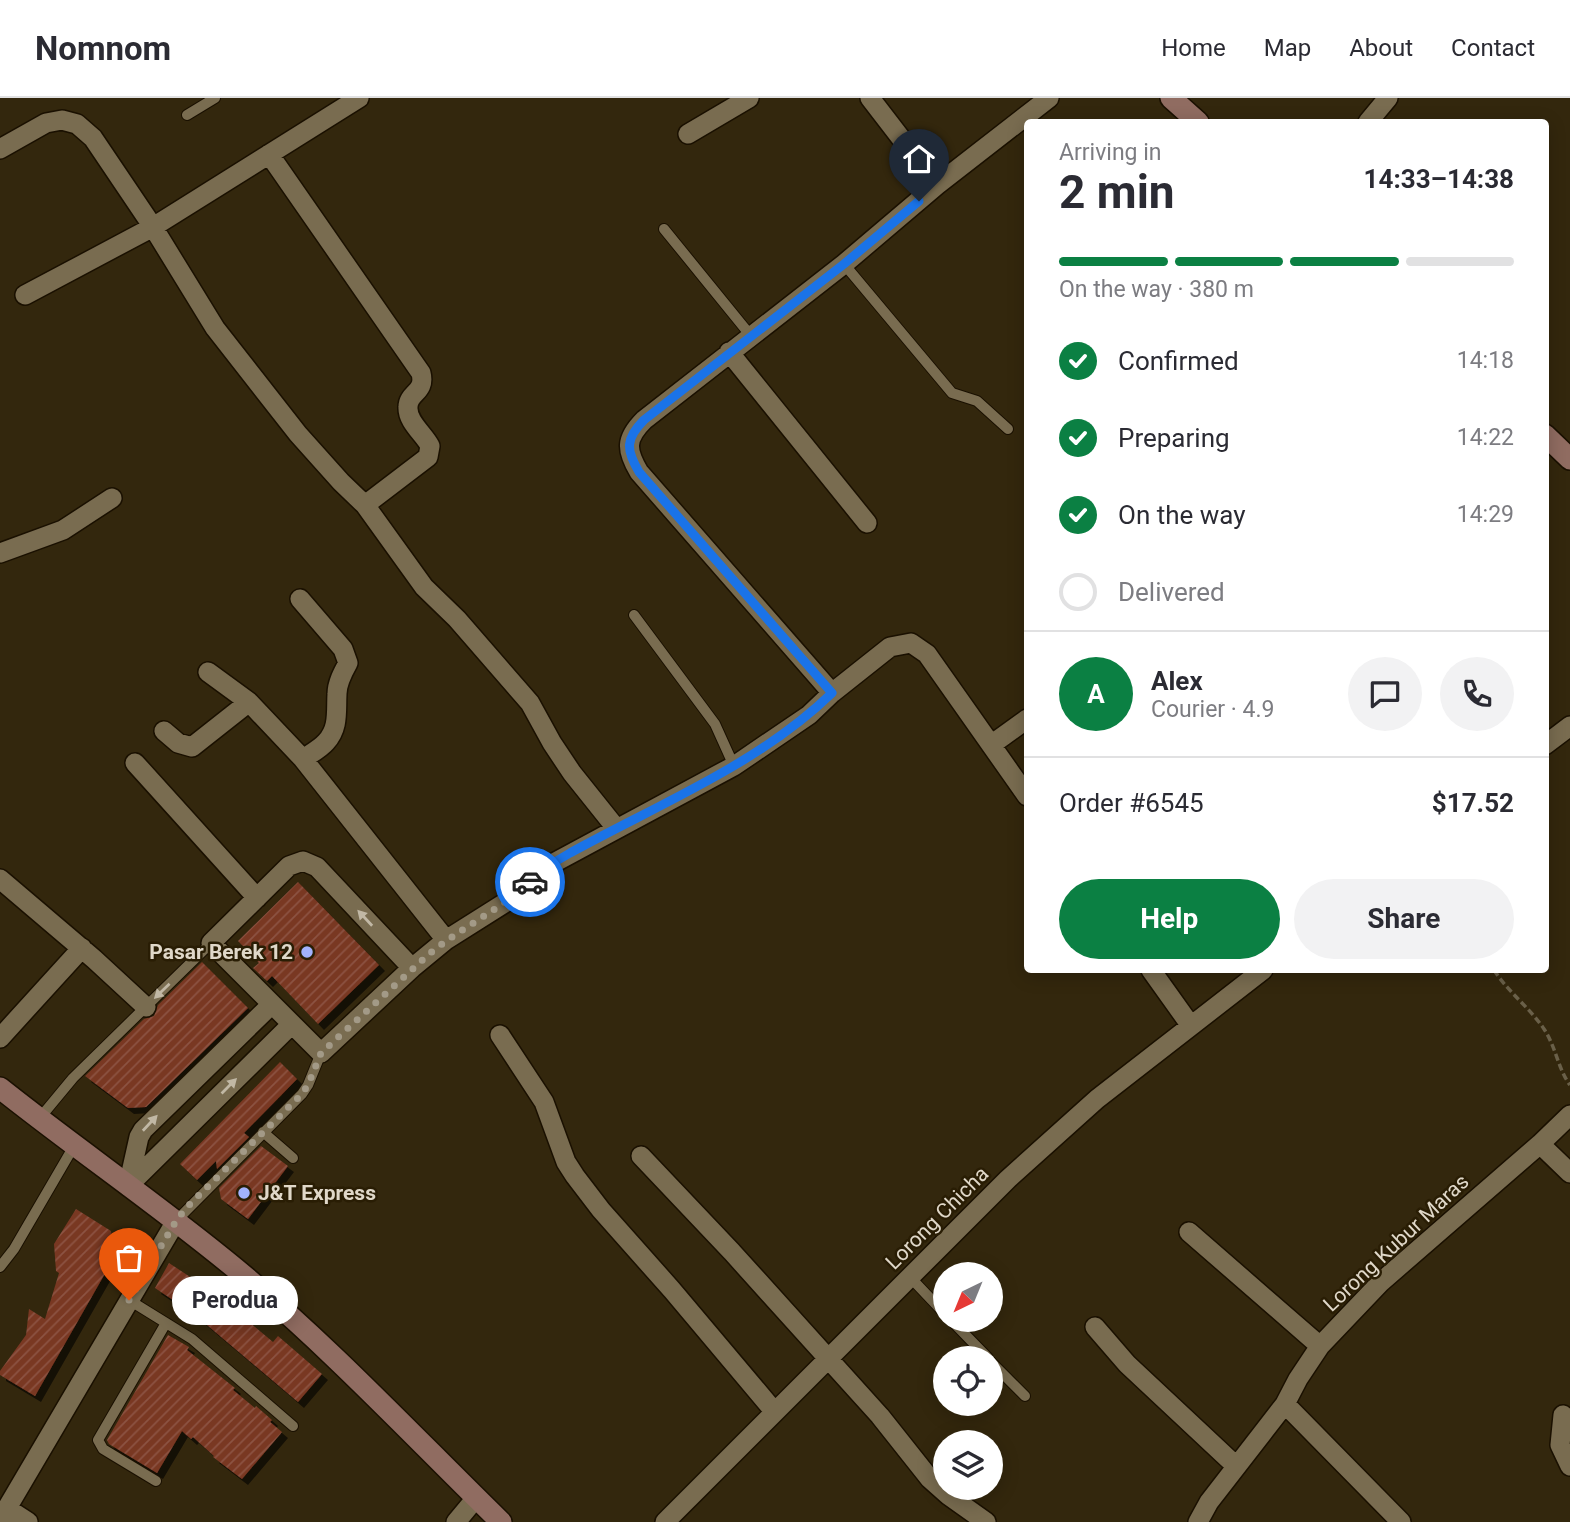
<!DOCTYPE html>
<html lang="en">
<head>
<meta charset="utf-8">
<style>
	body { margin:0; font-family:Roboto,sans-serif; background:#f2f2f3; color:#2b2b33; height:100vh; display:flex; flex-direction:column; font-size:26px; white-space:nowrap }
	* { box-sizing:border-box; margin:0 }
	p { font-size:23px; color:#7c7c81 }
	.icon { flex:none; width:38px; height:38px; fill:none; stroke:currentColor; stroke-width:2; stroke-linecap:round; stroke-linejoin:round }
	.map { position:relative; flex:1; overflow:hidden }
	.sheet { position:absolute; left:1024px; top:21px; width:525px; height:854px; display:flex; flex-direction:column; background:#fff; border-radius:7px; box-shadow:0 4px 18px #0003 }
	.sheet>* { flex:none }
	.needle { width:46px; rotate:223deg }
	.fabs { position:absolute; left:933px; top:1164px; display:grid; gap:14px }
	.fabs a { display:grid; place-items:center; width:70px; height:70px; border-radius:50%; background:#fff; box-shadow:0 4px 18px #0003; font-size:35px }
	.pin { position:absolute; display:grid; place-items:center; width:60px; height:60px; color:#fff; margin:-72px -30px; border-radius:50% 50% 50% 0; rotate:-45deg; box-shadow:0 0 7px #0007 }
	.pin .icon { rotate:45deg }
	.courier { position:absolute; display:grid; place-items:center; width:70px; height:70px; margin:-35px; border:5px solid #1a73e8; border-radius:50%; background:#fff; color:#222; box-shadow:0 2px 9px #0007 }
	.bubble { position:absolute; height:49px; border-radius:24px; background:#fff; box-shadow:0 4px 18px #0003; font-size:23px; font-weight:700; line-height:49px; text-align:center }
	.summary em { font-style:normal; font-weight:700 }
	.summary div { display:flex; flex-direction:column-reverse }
	.summary { display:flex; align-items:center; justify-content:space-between; height:119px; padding:0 35px }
	h1 { font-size:46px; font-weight:700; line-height:52px }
	.bar { display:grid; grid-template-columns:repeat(4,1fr); gap:10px 7px; align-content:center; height:84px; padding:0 35px }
	.bar i { height:9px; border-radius:5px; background:#e1e1e2 }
	.bar .active { background:#0b8043 }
	.bar p { grid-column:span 4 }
	.line { display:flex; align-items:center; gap:18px; padding:0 35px; border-top:2px solid #e1e1e2 }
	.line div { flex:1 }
	.round { display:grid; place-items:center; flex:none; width:74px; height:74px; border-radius:37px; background:#f2f2f3 }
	ol { padding:0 35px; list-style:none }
	li { display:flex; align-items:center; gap:21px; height:77px }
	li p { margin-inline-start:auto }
	li .icon { padding:7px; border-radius:50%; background:#0b8043; color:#fff; stroke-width:4 }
	li:last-child { color:#7c7c81 }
	li i { width:38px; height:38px; border:4px solid #e1e1e2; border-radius:50% }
	.cta { display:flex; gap:14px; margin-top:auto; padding:14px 35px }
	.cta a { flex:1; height:80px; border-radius:42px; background:#0b8043; color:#fff; font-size:28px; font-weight:700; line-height:80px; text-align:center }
	.cta a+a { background:#f2f2f3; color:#2b2b33 }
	header { display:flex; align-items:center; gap:42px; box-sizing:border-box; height:98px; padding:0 35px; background:#fff; border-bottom:2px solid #e1e1e2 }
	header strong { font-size:33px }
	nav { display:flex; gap:38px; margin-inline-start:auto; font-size:24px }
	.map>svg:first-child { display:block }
	.building { fill:url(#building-hatch); filter:url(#shadow) }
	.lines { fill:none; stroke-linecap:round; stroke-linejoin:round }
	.service-casing { stroke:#1a1000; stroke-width:12 }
	.minor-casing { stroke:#1a1000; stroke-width:22 }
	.secondary-casing { stroke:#1a1000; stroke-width:24 }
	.path { stroke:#6a6049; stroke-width:3.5; stroke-dasharray:7 3.5; stroke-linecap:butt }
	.service { stroke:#796c50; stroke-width:10 }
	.minor { stroke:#796c50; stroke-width:19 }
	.secondary { stroke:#906c61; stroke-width:21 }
	.oneway { fill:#c1b8a5 }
	.done { stroke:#a39a87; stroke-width:7; stroke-dasharray:0 12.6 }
	.route { stroke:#1a73e8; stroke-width:9 }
	.poi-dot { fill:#a2b2fd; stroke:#291d04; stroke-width:2.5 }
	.labels { text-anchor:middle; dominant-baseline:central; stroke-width:5; stroke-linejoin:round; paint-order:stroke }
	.poi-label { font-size:21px; font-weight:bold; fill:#e0d8c9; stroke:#291d04; text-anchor:end }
	.street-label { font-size:21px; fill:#e0d8c9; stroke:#291d04 }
</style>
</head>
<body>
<header>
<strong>Nomnom</strong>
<nav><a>Home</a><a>Map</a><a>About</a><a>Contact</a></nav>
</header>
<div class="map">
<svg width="1570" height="1424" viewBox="0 0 1570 1424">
	<defs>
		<pattern id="building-hatch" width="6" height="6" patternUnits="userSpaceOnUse" patternTransform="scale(1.75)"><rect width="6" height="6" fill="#793723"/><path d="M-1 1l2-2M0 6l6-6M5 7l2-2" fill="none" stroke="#8c5342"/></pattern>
		<filter id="shadow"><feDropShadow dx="6" dy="6" stdDeviation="0" flood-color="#0009"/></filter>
	</defs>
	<rect width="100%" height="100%" fill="#33270d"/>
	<path class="building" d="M 298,784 L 379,867 L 318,926 L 272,878 L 267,883 L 253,870 L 259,865 L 238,843 Z
		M 202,864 L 248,910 L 146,1009 L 128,1010 L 85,978 L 144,921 L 154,918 L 158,907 Z
		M 280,964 L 297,981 L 244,1035 L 249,1039 L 217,1071 L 216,1063 L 197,1082 L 180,1066 Z
		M 261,1048 L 288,1068 L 248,1121 L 221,1101 L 219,1090 Z
		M 76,1111 L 111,1133 L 115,1158 L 35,1298 L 0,1277 L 0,1273 L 26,1237 L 29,1211 L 45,1221 L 59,1175 L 56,1173 L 54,1146 Z
		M 169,1165 L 213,1194 L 273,1244 L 278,1238 L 322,1276 L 298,1304 L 194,1216 L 155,1190 Z
		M 168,1237 L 189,1249 L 187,1252 L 235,1290 L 233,1292 L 255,1310 L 256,1308 L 272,1322 L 270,1324 L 282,1334 L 242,1381 L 213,1359 L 214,1358 L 193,1339 L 191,1341 L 182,1333 L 157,1375 L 109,1346 L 107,1342 Z"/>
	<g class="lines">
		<g class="service-casing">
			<path id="service" d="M 187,17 L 215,0
				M 664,131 L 751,238
				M 844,166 L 952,295 L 977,303 L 1008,331
				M 634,517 L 715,626 L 734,668
				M 39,1021 L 73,980 L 211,845
				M 263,1034 L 293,1060
				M 176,1123 L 302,996 L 308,987 L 321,955
				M 0,1169 L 14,1151 L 74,1048
				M 910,1179 L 945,1216
				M 129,1202 L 192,1241 L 293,1328
				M 951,1222 L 988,1260
				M 990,1263 L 1025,1298
				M 156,1383 L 103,1351 L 98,1342 L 166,1225"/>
		</g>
		<g class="minor-casing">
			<path id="minor" d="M 870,0 L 937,87
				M 1368,24 L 1388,0
				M 688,36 L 749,0
				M 0,51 L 46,25 L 62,22 L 77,26 L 93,40 L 153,129 L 215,230 L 298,336 L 341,384 L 365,407 L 424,489 L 457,521 L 530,605 L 552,645 L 572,675 L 616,730
				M 269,56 L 421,275 C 426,295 408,294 408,309 C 407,324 424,336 430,348 L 428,359 L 365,407
				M 25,197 L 153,129 L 359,0
				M 729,254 L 867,425
				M 0,455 L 63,432 L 112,400
				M 300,501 L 343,551 L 348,565 C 343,574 337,585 337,596 C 336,614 339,630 326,644 C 320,651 310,656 303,661
				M 208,574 L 249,604
				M 832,595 L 639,374 C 626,352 625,341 644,322 L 844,166 L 937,87 L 1049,0
				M 164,633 L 178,645 L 192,649 L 249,604 L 303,661 L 446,842
				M 991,647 L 1027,621
				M 1545,647 L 1570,628
				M 135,665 L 257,800
				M 0,781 L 94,861 L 146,909
				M 412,870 L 317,769 L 303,763 L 289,768 L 211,845 L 321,955 L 412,870 L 446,842 L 511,801 L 548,768 L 734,668 L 809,617 L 832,595 L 890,549 L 911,545 L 927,556 L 1027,698
				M 1151,872 L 1191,928
				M 500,937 L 544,1004 L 566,1064 L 575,1078 L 601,1112 L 672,1192 L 774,1313
				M 0,940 L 82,850
				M 1540,1046 L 1570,1075
				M 641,1058 L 732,1154 L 880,1318 L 930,1381 L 948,1397 L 986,1424
				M 129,1087 L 292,926
				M 128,1088 L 139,1039 L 143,1032 L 272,906
				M 1189,1134 L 1320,1248
				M 1095,1229 L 1127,1266 L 1236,1368
				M 1285,1306 L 1401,1424
				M 1563,1317 L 1560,1347 L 1570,1368
				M 8,1411 L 28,1424
				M 0,1422 L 176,1123
				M 456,1424 L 476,1400
				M 665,1424 L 1008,1081 L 1097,1001 L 1263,872
				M 1198,1424 L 1209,1404 L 1285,1306 L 1298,1281 L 1320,1248 L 1381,1184 L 1540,1046 L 1570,1017"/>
		</g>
		<g class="secondary-casing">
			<path id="secondary" d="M 1171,0 L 1198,24
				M 1545,337 L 1570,361
				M 0,990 C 78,1052 160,1108 236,1171 C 330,1249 414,1339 501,1424"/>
		</g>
		<path class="path" d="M 1494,872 C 1508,894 1530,910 1544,931 C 1556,949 1558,971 1570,987"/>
		<use href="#service" class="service"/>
		<use href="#minor" class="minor"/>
		<use href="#secondary" class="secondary"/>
	</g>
	<defs><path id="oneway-solid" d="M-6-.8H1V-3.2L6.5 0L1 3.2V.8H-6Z" transform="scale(1.75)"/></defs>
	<g class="oneway">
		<use href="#oneway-solid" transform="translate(365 820) rotate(-133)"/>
		<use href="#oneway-solid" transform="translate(162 893) rotate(136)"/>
		<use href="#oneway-solid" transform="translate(229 988) rotate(-45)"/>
		<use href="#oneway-solid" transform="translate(150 1025) rotate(-47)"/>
	</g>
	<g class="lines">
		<path class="done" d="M 129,1202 L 176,1123 L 186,1110 L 302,996 L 308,987 L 321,955 L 429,856 C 461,830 499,812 530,784"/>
		<path class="route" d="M 530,784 L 548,768 L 570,755 C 659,706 759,666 832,595 L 639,374 C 626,352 625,341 644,322 L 844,166 L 919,103"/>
	</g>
	<g class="poi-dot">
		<circle cx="307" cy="854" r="7"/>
		<circle cx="244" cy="1095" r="7"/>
	</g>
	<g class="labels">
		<g class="poi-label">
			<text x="293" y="854">Pasar Berek 12</text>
			<text x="258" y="1095" text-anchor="start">J&amp;T Express</text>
		</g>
		<g class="street-label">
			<text transform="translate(937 1120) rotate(-45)">Lorong Chicha</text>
			<text transform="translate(1396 1145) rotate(-43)">Lorong Kubur Maras</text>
		</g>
	</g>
</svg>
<div class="fabs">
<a><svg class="needle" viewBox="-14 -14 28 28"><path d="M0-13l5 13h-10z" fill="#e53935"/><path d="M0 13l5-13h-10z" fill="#7c7c81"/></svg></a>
<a><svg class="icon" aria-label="locate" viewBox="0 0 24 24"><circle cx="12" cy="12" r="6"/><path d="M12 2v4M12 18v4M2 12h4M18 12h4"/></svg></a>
<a><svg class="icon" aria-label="layers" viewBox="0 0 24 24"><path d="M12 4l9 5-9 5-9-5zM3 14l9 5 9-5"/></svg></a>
</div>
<div class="pin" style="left:129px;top:1202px;background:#ea580c"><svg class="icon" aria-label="bag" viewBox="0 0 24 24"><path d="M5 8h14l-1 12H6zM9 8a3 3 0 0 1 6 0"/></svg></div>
<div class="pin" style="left:919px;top:103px;background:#1f2937"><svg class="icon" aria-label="home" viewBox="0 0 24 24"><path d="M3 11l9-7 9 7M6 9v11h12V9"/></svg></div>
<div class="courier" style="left:530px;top:784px"><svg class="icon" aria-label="car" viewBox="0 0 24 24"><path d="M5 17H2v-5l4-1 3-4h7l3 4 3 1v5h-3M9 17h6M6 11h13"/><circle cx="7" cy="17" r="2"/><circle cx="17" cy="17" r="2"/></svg></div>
<div class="bubble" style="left:172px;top:1178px;width:126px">Perodua</div>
<section class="sheet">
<div class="summary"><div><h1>2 min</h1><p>Arriving in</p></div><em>14:33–14:38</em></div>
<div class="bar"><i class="active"></i><i class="active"></i><i class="active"></i><i></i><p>On the way · 380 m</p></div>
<ol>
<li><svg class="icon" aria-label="check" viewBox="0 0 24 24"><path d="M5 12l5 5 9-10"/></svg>Confirmed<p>14:18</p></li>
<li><svg class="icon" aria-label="check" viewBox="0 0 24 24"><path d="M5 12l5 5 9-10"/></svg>Preparing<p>14:22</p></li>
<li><svg class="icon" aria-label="check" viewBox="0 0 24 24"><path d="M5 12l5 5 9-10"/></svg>On the way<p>14:29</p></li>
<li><i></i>Delivered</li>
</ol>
<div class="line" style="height:126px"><b class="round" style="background:#0b8043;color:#fff">A</b><div><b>Alex</b><p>Courier · 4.9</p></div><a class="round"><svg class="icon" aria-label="chat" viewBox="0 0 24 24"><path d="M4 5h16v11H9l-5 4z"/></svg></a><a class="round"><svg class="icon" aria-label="phone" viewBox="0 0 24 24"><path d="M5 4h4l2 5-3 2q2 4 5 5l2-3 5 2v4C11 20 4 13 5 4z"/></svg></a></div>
<div class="line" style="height:91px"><div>Order #6545</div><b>$17.52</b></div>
<div class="cta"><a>Help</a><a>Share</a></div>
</section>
</div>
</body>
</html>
